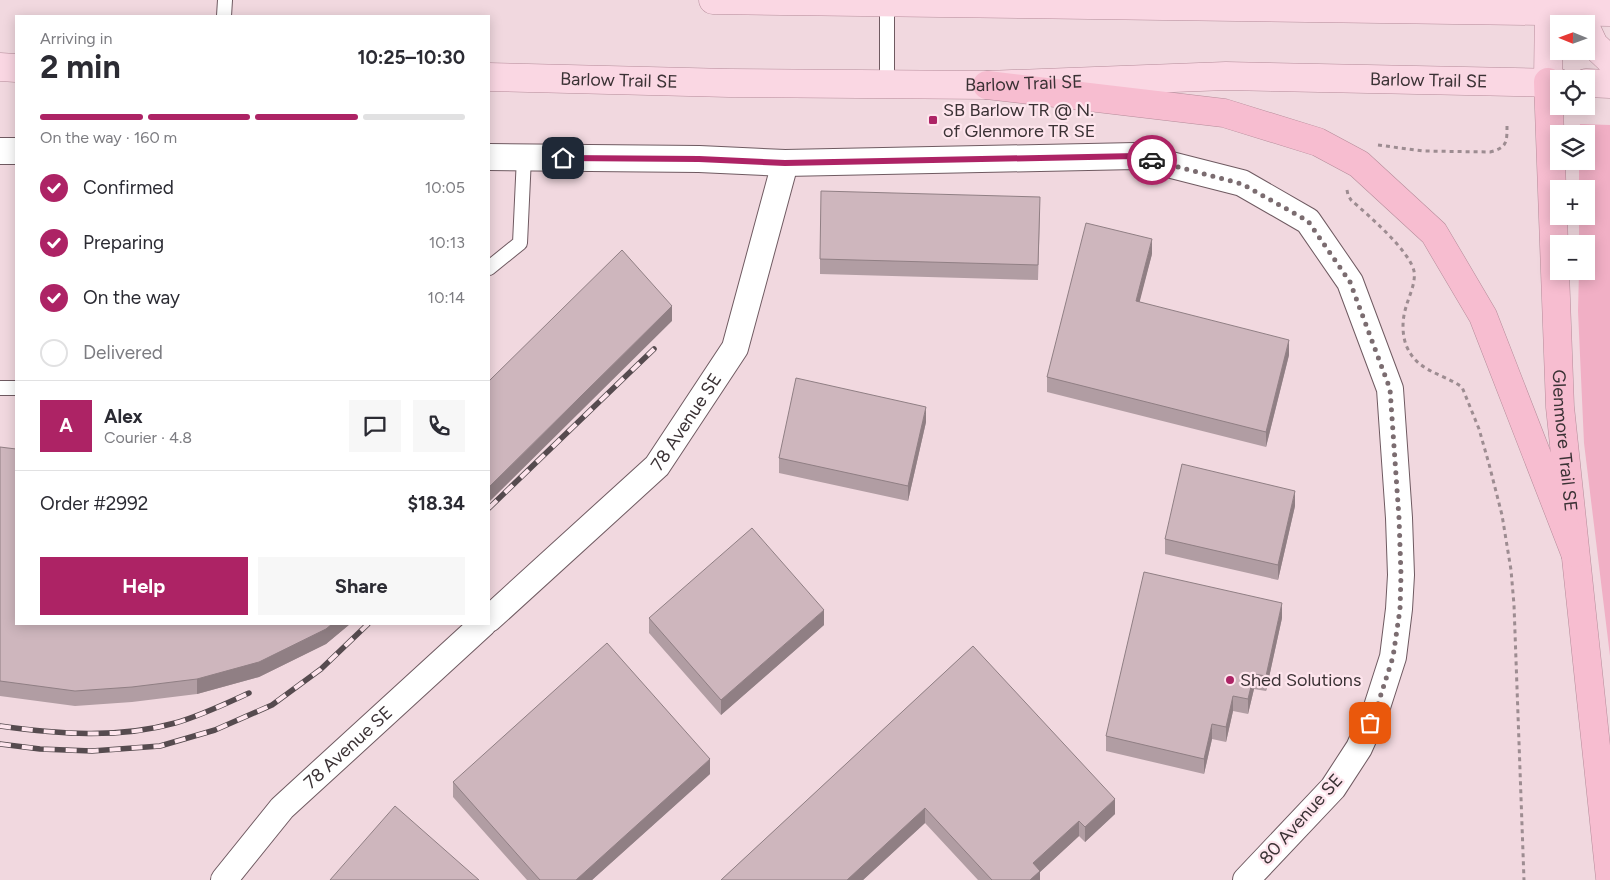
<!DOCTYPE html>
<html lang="en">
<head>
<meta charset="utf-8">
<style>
	body { margin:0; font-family:Figtree,sans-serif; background:#f7f7f7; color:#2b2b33; height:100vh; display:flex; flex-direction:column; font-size:19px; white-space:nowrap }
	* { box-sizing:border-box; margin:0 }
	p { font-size:16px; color:#7c7c81 }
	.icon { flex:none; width:28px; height:28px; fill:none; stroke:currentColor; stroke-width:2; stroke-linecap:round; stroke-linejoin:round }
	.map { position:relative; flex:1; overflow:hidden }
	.drawer { position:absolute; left:15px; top:15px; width:475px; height:610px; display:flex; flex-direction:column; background:#fff; border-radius:0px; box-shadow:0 2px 12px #0003 }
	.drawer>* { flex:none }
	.needle { width:32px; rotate:271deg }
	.buttons { position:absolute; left:1550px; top:15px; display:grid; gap:10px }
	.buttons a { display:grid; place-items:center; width:45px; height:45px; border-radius:0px; background:#fff; box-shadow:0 2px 12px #0003; font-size:25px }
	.pin { position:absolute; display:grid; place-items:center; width:42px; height:42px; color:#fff; margin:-21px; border-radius:10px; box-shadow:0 2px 8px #0006 }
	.courier { position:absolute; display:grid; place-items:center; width:50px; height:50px; margin:-25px; border:4px solid #ad2365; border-radius:50%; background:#fff; color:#222; box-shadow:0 1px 6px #0007 }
	.summary em { font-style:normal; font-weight:700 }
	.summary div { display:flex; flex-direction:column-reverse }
	.summary { display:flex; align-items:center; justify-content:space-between; height:85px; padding:0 25px }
	h1 { font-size:32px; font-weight:700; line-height:38px }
	.bar { display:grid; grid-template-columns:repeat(4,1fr); gap:8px 5px; align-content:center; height:60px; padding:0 25px }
	.bar i { height:6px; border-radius:4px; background:#e1e1e2 }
	.bar .active { background:#ad2365 }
	.bar p { grid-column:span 4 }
	.line { display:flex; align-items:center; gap:12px; padding:0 25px; border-top:1px solid #e1e1e2 }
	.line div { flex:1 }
	.round { display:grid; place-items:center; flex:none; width:52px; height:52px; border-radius:0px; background:#f7f7f7 }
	ol { padding:0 25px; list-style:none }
	li { display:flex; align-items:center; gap:15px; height:55px }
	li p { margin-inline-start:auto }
	li .icon { padding:5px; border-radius:50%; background:#ad2365; color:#fff; stroke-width:4 }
	li:last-child { color:#7c7c81 }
	li i { width:28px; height:28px; border:2px solid #e1e1e2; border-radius:50% }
	.cta { display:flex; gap:10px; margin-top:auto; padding:10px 25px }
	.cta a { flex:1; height:58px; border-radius:0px; background:#ad2365; color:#fff; font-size:20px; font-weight:700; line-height:58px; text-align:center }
	.cta a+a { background:#f7f7f7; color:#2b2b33 }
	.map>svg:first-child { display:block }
	.green { fill:#f1afc5 }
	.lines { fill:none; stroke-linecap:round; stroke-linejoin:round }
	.lane-casing { stroke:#6f5a61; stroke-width:16 }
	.street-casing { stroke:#6f5a61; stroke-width:28 }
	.primary-casing { stroke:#b58c9a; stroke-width:29 }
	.highway-casing { stroke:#b58c9a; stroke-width:29 }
	.path { stroke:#9d8c91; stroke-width:3; stroke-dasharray:4 4; stroke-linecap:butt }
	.lane { stroke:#fff; stroke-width:14 }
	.street { stroke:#fff; stroke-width:26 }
	.primary { stroke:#fad7e3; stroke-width:28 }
	.highway { stroke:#f7bdd0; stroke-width:28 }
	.rail-casing { stroke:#564b4f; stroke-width:5.5 }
	.rail { stroke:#fee5ed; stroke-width:4; stroke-dasharray:11; stroke-linecap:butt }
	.wall { fill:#b19da3 }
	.shaded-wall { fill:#907f84 }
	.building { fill:#ceb6bd; stroke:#907f84 }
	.done { stroke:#7b6c70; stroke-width:5; stroke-dasharray:0 9 }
	.route { stroke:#ad2365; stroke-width:6 }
	.poi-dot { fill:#ad2365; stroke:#fee5ed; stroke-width:2 }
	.labels { text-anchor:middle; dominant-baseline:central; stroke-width:4.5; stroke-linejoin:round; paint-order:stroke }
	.street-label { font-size:18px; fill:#3b3235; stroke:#fee5ed }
	.poi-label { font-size:18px; fill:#3b3235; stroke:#fee5ed; text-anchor:start }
</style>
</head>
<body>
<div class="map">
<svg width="1610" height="880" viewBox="0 0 1610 880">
	<rect width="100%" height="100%" fill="#f1d8df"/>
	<path class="green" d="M 1580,124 L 1610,125 L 1610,656 L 1584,443 L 1578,311 L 1579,271 L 1586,271 L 1586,244 L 1579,244 L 1579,216 L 1586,216 L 1586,189 L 1579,189 L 1579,161 L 1586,161 L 1586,134 L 1579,134 Z"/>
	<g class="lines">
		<g class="lane-casing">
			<path id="lane" d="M 224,16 L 225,0
				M 887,84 L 887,2
				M 489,268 L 520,243 L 524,157
				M 0,388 L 16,388"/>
		</g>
		<g class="street-casing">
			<g id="street">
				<path d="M 0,151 L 16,151"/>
				<path d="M 489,157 L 699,159 L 785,163 L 1136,156 L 1242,183 L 1308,221 L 1350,282 L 1390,389 L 1399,518 L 1401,575 L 1399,609 L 1393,657 L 1376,710 L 1359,748 L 1333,788 L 1246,880"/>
				<path id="s1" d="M 489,619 L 657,466 L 735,348 L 785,163"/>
				<path id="s2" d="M 224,880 L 282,808 L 483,624"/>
			</g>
		</g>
		<g class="primary-casing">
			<g id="primary">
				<path d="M 713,0 L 1610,12"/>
				<path d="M 1586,28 L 1594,45 L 1610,60"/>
				<path d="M 0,67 L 16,68"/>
				<path id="s3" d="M 489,77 L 729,83 L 987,85 L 1226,76 L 1559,83"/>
				<path d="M 1548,82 L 1549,0"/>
				<path d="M 1586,83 L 1610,84"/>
			</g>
		</g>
		<g class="highway-casing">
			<g id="highway">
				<path id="s4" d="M 1548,82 L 1560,407 L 1610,878"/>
				<path d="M 987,85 L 1224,113 L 1318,142 L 1359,164 L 1434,233 L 1483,316 L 1575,553"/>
			</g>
		</g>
		<path class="path" d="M 1378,145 L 1423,151 L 1490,152 C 1507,148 1507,142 1507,126
			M 1347,190 L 1348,195 L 1351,200 C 1368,215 1409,250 1414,271 C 1416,283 1409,296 1406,307 C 1402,320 1402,333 1406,345 C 1417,372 1440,372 1462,387 L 1479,429 L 1489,464 L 1502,515 L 1511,570 L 1514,605 L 1524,880"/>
		<use href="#lane" class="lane"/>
		<use href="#street" class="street"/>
		<use href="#primary" class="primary"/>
		<use href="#highway" class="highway"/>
		<g class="rail-casing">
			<path id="rail" d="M 489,508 L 654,349
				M 0,726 C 58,734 118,739 175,723 C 200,716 225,704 249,693
				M 0,744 L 40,749 L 92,751 L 160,746 L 215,730 L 272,705 L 321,669 L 368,624"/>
		</g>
		<use href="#rail" class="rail"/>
	</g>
	<path class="wall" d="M 1040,212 L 1038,280 L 820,274 L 820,259 Z
		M 1152,254 L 1139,302 L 1289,355 L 1266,447 L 1047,392 L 1047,377 Z
		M 926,422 L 908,501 L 779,473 L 779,458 Z
		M 0,447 L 16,624 L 350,624 L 326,644 L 259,677 L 197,694 L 132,702 L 75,706 L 0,696 Z
		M 1295,506 L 1278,580 L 1165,554 L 1165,539 Z
		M 649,618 L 824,625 L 721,715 L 649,633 Z
		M 1282,618 L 1266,691 L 1254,689 L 1248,714 L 1233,711 L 1226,742 L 1212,739 L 1204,774 L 1106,751 L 1106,736 Z
		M 973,646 L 1115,814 L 1085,842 L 1079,836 L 1040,872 L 1040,880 L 978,880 L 925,823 L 863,880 L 721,880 Z
		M 710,774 L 592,880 L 527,880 L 453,797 L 453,782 Z"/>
	<path class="shaded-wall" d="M 1152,239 L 1152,254 L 1136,316 L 1136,301 Z
		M 672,306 L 672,321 L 489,502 L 489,487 Z
		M 1289,340 L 1289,355 L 1266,447 L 1266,432 Z
		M 926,407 L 926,422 L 908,501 L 908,486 Z
		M 1295,491 L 1295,506 L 1278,580 L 1278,565 Z
		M 1282,603 L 1282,618 L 1266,691 L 1266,676 Z
		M 824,610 L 824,625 L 721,715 L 721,700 Z
		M 332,624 L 350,624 L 326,644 L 259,677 L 197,694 L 197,679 Z
		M 1254,674 L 1254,689 L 1248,714 L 1248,699 Z
		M 1233,696 L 1233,711 L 1226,742 L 1226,727 Z
		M 1212,724 L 1212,739 L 1204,774 L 1204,759 Z
		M 710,759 L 710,774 L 592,880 L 576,880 Z
		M 1115,799 L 1115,814 L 1085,842 L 1085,827 Z
		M 925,808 L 925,823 L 863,880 L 847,880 Z
		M 1079,821 L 1079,836 L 1040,872 L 1040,880 L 1030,880 L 1033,863 Z"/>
	<path class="building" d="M 821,191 L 1040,197 L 1038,265 L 820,259 Z
		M 1086,223 L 1152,239 L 1136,301 L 1289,340 L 1266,432 L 1047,377 Z
		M 622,250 L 672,306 L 489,487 L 489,381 Z
		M 796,378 L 926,407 L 908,486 L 779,458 Z
		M 0,447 L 16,449 L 16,624 L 332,624 L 326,629 L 259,662 L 197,679 L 132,687 L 75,691 L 0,681 Z
		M 1182,464 L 1295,491 L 1278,565 L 1165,539 Z
		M 752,528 L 824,610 L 721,700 L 649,618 Z
		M 1144,572 L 1282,603 L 1266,676 L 1254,674 L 1248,699 L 1233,696 L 1226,727 L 1212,724 L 1204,759 L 1106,736 Z
		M 607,643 L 710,759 L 576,880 L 540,880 L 453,782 Z
		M 973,646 L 1115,799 L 1085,827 L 1079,821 L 1033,863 L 1040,871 L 1030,880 L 992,880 L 925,808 L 847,880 L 721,880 Z
		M 395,806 L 479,880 L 330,880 Z"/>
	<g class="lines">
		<path class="done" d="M 1152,160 L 1242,184 L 1308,221 L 1350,282 L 1390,389 L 1399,518 L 1401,575 L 1400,609 L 1393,657 L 1376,710 L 1370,723"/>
		<path class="route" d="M 563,158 L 699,159 L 785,163 L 1136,156 L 1152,160"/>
	</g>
	<g class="poi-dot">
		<rect x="928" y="115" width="10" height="10" rx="2.5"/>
		<circle cx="1230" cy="680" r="5"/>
	</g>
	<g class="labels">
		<g class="street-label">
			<text stroke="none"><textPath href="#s3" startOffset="130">Barlow Trail SE</textPath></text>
			<text stroke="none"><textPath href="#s3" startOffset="940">Barlow Trail SE</textPath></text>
			<text stroke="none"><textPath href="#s3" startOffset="535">Barlow Trail SE</textPath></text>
			<text stroke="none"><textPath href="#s1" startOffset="280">78 Avenue SE</textPath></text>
			<text stroke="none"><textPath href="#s4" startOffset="359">Glenmore Trail SE</textPath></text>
			<text stroke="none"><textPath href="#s2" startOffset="182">78 Avenue SE</textPath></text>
			<text transform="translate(1301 819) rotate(-48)">80 Avenue SE</text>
		</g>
		<g class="poi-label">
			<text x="943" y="110">SB Barlow TR @ N.<tspan x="943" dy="21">of Glenmore TR SE</tspan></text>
			<text x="1240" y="680">Shed Solutions</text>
		</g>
	</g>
</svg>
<div class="buttons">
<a><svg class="needle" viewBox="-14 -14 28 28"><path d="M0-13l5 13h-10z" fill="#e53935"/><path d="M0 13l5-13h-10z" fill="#7c7c81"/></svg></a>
<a><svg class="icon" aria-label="locate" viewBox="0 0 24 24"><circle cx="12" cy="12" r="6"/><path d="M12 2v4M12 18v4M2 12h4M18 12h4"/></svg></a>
<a><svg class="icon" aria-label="layers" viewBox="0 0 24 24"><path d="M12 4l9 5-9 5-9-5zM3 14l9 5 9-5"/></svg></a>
<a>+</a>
<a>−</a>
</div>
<div class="pin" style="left:1370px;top:723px;background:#ea580c"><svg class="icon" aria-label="bag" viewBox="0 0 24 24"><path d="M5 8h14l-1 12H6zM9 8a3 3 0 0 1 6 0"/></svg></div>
<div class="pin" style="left:563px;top:158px;background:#1f2937"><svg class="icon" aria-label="home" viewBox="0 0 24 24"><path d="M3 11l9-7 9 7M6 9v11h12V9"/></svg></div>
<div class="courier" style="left:1152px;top:160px"><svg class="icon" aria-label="car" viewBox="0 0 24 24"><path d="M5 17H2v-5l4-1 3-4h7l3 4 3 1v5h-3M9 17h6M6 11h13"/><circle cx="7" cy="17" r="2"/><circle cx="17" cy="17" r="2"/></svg></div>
<section class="drawer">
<div class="summary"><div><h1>2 min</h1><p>Arriving in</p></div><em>10:25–10:30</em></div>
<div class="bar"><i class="active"></i><i class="active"></i><i class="active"></i><i></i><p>On the way · 160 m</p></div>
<ol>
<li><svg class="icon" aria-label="check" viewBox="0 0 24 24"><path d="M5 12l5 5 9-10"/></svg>Confirmed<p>10:05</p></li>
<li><svg class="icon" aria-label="check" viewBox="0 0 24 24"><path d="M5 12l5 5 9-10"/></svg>Preparing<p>10:13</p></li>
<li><svg class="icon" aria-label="check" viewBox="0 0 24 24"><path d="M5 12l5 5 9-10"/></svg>On the way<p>10:14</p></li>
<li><i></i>Delivered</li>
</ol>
<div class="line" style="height:90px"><b class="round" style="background:#ad2365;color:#fff">A</b><div><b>Alex</b><p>Courier · 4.8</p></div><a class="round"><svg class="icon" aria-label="chat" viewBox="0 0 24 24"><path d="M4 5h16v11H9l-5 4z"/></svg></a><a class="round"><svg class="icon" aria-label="phone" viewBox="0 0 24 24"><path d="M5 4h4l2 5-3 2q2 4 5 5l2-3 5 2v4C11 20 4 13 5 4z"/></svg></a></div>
<div class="line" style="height:65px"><div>Order #2992</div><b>$18.34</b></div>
<div class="cta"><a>Help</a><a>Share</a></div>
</section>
</div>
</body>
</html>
